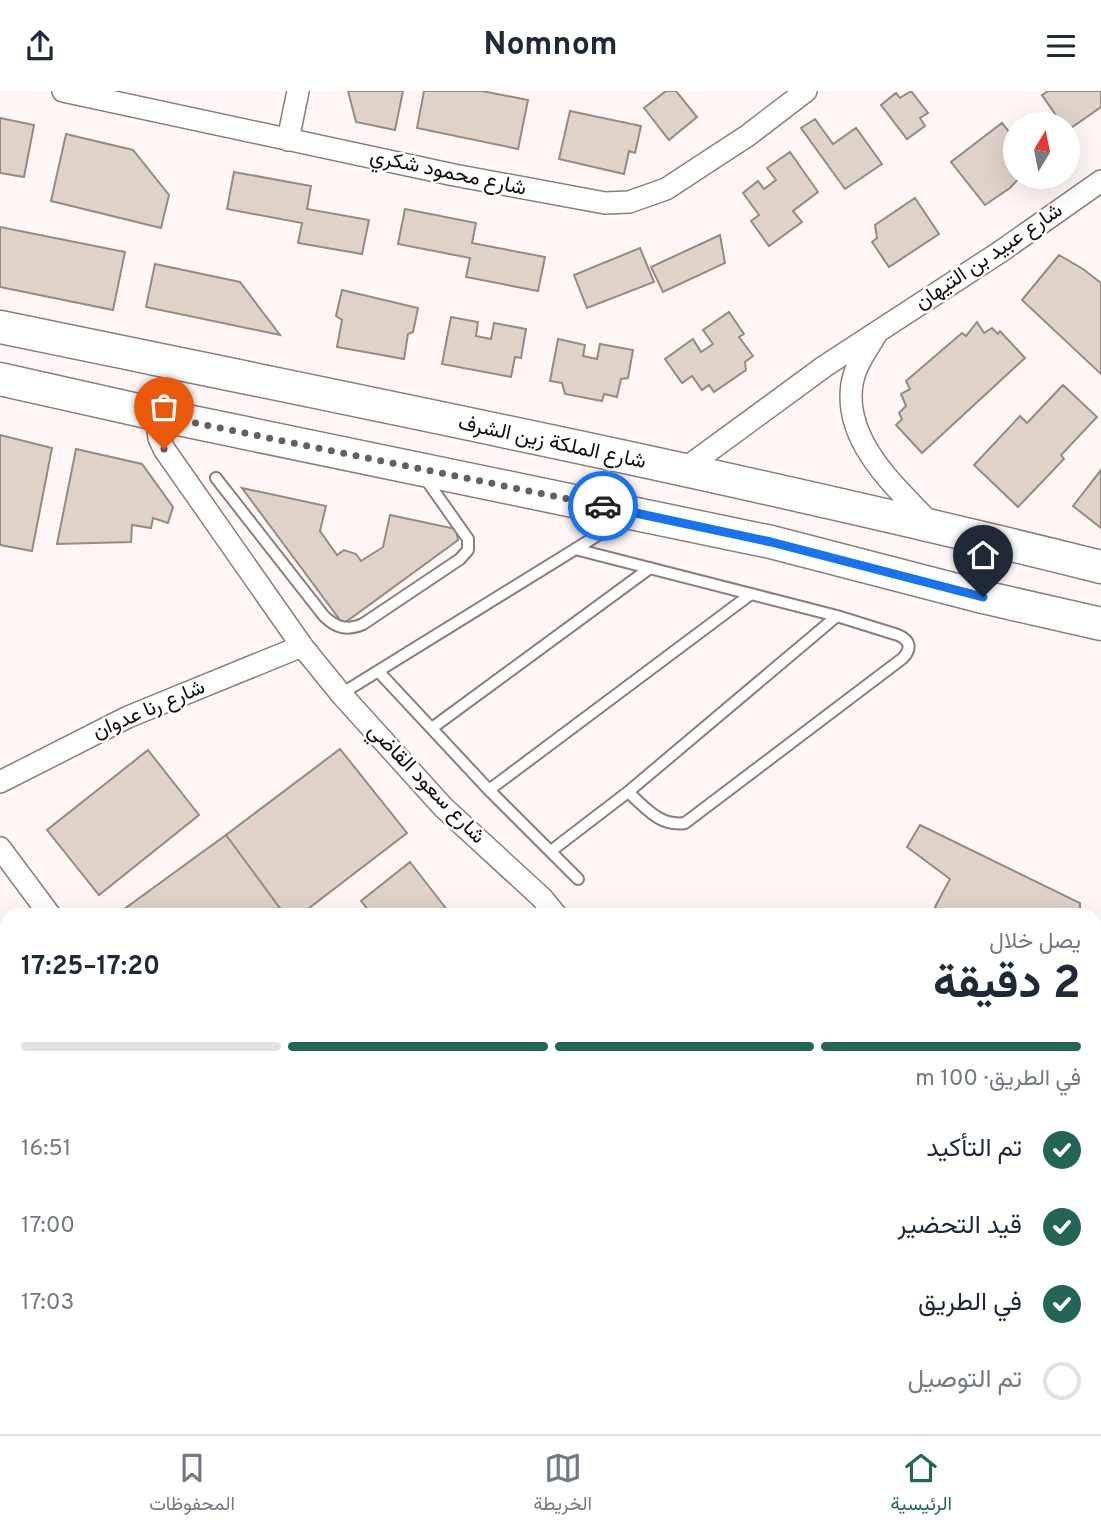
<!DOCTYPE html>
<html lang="ar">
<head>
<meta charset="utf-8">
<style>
	body { margin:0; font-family:Overpass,Vazirmatn,sans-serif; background:#f6f6f7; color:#1f2937; direction:rtl; height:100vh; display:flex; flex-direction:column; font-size:26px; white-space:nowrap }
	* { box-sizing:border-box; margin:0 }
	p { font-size:23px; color:#747a83 }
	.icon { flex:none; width:38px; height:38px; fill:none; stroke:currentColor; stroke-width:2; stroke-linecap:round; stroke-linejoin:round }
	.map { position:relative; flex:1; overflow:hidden; direction:ltr }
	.panel { position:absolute; left:0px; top:817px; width:1102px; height:527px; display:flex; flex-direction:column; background:#fff; border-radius:21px 21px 0 0; box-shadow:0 7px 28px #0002; direction:rtl }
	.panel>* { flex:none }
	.needle { width:46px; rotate:10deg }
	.buttons { position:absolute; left:1003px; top:21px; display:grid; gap:14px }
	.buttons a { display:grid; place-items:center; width:77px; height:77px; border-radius:50%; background:#fff; box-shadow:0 7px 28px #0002; font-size:35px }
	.pin { position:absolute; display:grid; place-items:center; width:60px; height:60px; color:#fff; margin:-72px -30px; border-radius:50% 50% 50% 0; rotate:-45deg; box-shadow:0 0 7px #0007 }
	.pin .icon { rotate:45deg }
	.courier { position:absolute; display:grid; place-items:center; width:70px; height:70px; margin:-35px; border:5px solid #1a73e8; border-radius:50%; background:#fff; color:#222; box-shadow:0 2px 9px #0007 }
	.headline em { font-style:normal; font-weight:700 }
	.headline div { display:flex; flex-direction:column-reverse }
	.headline { display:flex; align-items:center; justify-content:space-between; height:119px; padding:0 21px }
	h1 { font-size:46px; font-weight:700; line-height:52px }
	.bar { display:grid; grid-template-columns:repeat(4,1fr); gap:10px 7px; align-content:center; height:84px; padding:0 21px }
	.bar i { height:9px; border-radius:5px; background:#e0e1e3 }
	.bar .selected { background:#246656 }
	.bar p { grid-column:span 4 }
	ol { padding:0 21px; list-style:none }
	li { display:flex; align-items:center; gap:21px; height:77px }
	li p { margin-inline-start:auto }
	li .icon { padding:7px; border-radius:50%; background:#246656; color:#fff; stroke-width:4 }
	li:last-child { color:#747a83 }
	li i { width:38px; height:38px; border:4px solid #e0e1e3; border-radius:50% }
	header { display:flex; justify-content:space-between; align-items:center; height:91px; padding:0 21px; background:#fff; font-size:32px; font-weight:700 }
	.tabs { display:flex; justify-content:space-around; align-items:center; height:98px; border-top:2px solid #e0e1e3; background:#fff; font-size:19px; color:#747a83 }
	.tabs a { display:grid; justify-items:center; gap:4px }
	.tabs .selected { color:#246656 }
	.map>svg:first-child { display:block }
	.building { fill:#ded2c9; stroke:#968a82; stroke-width:2 }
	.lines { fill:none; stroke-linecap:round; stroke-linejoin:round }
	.lane-casing { stroke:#8d7e7c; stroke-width:14 }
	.street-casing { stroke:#8d7e7c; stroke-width:24 }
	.secondary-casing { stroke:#8d7e7c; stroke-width:35 }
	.lane { stroke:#fff; stroke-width:10 }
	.street { stroke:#fff; stroke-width:21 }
	.secondary { stroke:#fff; stroke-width:32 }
	.done { stroke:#655f5e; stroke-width:7; stroke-dasharray:0 12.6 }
	.route { stroke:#1a73e8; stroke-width:9 }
	.labels { text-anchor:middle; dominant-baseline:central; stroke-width:5; stroke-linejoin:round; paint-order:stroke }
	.street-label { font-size:21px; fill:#120d0c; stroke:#fff }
</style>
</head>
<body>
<header><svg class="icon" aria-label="menu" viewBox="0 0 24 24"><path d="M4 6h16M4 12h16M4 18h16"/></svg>Nomnom<svg class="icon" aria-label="share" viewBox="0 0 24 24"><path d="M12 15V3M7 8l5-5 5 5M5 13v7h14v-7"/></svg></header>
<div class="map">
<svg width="1101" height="1343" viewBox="0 0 1101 1343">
	<rect width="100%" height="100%" fill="#fef7f6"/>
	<path class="building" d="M 348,0 L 403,0 L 395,39 L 356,31 Z
		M 424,0 L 482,0 L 528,9 L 518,58 L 417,37 Z
		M 666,0 L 676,0 L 697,26 L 669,49 L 644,17 Z
		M 911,0 L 928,22 L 920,27 L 925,35 L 907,48 L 881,14 L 896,2 L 900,7 Z
		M 1048,0 L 1101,0 L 1101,16 L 1068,39 L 1068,33 L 1062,33 L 1042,4 Z
		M 570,20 L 641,35 L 635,62 L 629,60 L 624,83 L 559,68 Z
		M 0,27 L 34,34 L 24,86 L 0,82 Z
		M 815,28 L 833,53 L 856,37 L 882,73 L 845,98 L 801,37 Z
		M 1002,32 L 1015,48 L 1015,86 L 1020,86 L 1010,97 L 985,114 L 951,71 Z
		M 66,43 L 133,59 L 169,104 L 161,137 L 51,110 Z
		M 790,61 L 818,101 L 793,120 L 802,131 L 769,155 L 751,130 L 759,124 L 743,102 L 758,90 L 764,98 L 776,89 L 767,77 Z
		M 234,81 L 311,95 L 307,118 L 369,129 L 362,163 L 298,152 L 302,132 L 227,118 Z
		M 915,107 L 939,143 L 889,176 L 872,151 L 877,147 L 875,134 Z
		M 405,118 L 476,132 L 472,152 L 545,166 L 538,200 L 466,186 L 470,167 L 398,153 Z
		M 0,136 L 125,161 L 113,219 L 0,196 Z
		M 720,144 L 725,172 L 663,201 L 651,176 Z
		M 640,157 L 654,191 L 587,217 L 574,184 Z
		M 1059,164 L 1083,178 L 1101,192 L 1101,283 L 1022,209 Z
		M 155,173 L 240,191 L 280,244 L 146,216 Z
		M 342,199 L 418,217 L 413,241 L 408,243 L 404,268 L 337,256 L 342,229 L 336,225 Z
		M 729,221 L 744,243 L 739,246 L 753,265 L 745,271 L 746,279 L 714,301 L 709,294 L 702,299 L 692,285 L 682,292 L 665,268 L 693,248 L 701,261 L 713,253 L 703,239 Z
		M 451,226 L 478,231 L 476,245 L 491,248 L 494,232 L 526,238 L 521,267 L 515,266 L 511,286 L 442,273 Z
		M 977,231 L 984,242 L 992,237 L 998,243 L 1000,240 L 1025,267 L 922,362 L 896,334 L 902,328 L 899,322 L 906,315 L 901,303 L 910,298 L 906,290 L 962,242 L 966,245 Z
		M 558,248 L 585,254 L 583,265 L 597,268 L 600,253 L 633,259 L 628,287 L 621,288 L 617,306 L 604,303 L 602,310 L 565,303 L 562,292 L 550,290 Z
		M 1063,294 L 1097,326 L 1061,364 L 1064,368 L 1018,416 L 974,374 L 1020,325 L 1027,332 Z
		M 0,344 L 52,357 L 32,460 L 0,454 Z
		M 76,358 L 142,373 L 173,416 L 168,432 L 153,427 L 151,437 L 132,434 L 131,451 L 57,453 Z
		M 1101,379 L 1101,437 L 1073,415 Z
		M 242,397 L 326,415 L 320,440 L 337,464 L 344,459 L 356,463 L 361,470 L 383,456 L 390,424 L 456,438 L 458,449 L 343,533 Z
		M 340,658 L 407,742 L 300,824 L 285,824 L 226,744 Z
		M 148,659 L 199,724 L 99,804 L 47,739 Z
		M 920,734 L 1080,812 L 1080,824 L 941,824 L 935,816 L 950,788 L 907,756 Z
		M 226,744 L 285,824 L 116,824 Z
		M 410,771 L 451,824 L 372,824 L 361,810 Z
		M 1096,862 L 1101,866 L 1101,889 L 1096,896 Z
		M 7,937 L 7,966 L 0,961 L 0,946 Z
		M 269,1337 L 473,1337 L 466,1343 L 276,1343 Z
		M 632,1337 L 692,1337 L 702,1343 L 628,1343 Z
		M 632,1337 L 826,1337 L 822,1343 L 628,1343 Z
		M 768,1337 L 826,1337 L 822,1343 L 765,1343 Z"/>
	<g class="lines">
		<g class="lane-casing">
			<path id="lane" d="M 216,387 L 324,525 C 336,537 347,540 363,533 L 460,468 L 468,459 L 468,448 L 425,387
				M 575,458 L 837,525 L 898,544 C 910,549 912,557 903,567 L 685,732 C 660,736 646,717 628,701
				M 378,580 L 489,699 L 578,788
				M 341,603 L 624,428
				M 432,637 L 650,477
				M 489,699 L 751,503
				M 551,760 L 628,701 L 837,525"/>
		</g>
		<g class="street-casing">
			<path id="street" d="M 63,0 L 454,84 L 605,112 L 629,111 L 666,98 L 747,45 L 806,0
				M 288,49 L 298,0
				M 875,245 C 866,260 855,275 852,293 C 843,351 897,397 932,434
				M 156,323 L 159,347 L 164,358 L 302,555 L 341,603 L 443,716 L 542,807 L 556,824
				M 683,379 L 825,275 L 1000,161 L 1101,90
				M 0,691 L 128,626 L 302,555
				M 0,757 L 50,824
				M 0,887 L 7,878
				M 0,1270 L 7,1274
				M 143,1337 L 155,1343"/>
		</g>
		<g class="secondary-casing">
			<path id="secondary" d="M 0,236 C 368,312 737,385 1101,476
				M 0,288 L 178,328 L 771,451 L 983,506 L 1101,533"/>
		</g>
		<use href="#lane" class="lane"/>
		<use href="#street" class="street"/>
		<use href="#secondary" class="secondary"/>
	</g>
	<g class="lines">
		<path class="done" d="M 164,358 L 159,347 L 156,324 L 603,415"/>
		<path class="route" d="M 603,415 L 771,451 L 983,506"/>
	</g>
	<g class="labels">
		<g class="street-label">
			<text transform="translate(448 82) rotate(12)">شارع محمود شكري</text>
			<text transform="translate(989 166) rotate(-34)">شارع عبيد بن التيهان</text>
			<text transform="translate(552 352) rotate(12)">شارع الملكة زين الشرف</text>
			<text transform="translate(149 619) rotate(-23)">شارع رنا عدوان</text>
			<text transform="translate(426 693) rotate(46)">شارع سعود القاضي</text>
		</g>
	</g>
</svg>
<div class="buttons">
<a><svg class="needle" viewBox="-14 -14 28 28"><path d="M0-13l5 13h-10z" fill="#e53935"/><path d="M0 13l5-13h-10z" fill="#747a83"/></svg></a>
</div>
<div class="pin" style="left:164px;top:358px;background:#ea580c"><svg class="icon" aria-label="bag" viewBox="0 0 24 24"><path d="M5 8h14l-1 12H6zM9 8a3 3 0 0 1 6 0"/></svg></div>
<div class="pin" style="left:983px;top:506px;background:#1f2937"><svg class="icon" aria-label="home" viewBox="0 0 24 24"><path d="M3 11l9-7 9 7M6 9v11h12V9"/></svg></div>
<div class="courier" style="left:603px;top:415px"><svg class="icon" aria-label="car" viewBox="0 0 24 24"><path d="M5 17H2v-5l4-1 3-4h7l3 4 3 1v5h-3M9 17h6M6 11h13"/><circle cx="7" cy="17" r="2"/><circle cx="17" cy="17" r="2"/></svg></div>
<section class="panel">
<div class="headline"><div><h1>2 دقيقة</h1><p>يصل خلال</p></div><em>17:20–17:25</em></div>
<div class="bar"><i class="selected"></i><i class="selected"></i><i class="selected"></i><i></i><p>في الطريق · 100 m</p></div>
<ol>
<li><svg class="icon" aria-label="check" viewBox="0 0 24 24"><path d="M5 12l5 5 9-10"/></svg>تم التأكيد<p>16:51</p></li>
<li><svg class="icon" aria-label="check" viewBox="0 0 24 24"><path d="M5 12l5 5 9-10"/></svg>قيد التحضير<p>17:00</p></li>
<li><svg class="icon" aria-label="check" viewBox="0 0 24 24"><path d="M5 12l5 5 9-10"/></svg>في الطريق<p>17:03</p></li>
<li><i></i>تم التوصيل</li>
</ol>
</section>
</div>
<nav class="tabs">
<a class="selected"><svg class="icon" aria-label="home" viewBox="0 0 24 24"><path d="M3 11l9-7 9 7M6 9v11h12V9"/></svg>الرئيسية</a>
<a><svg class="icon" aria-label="map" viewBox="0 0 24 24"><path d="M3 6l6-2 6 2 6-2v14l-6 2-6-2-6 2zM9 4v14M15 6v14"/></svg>الخريطة</a>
<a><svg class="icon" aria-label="saved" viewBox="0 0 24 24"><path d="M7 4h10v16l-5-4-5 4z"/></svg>المحفوظات</a>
</nav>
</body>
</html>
